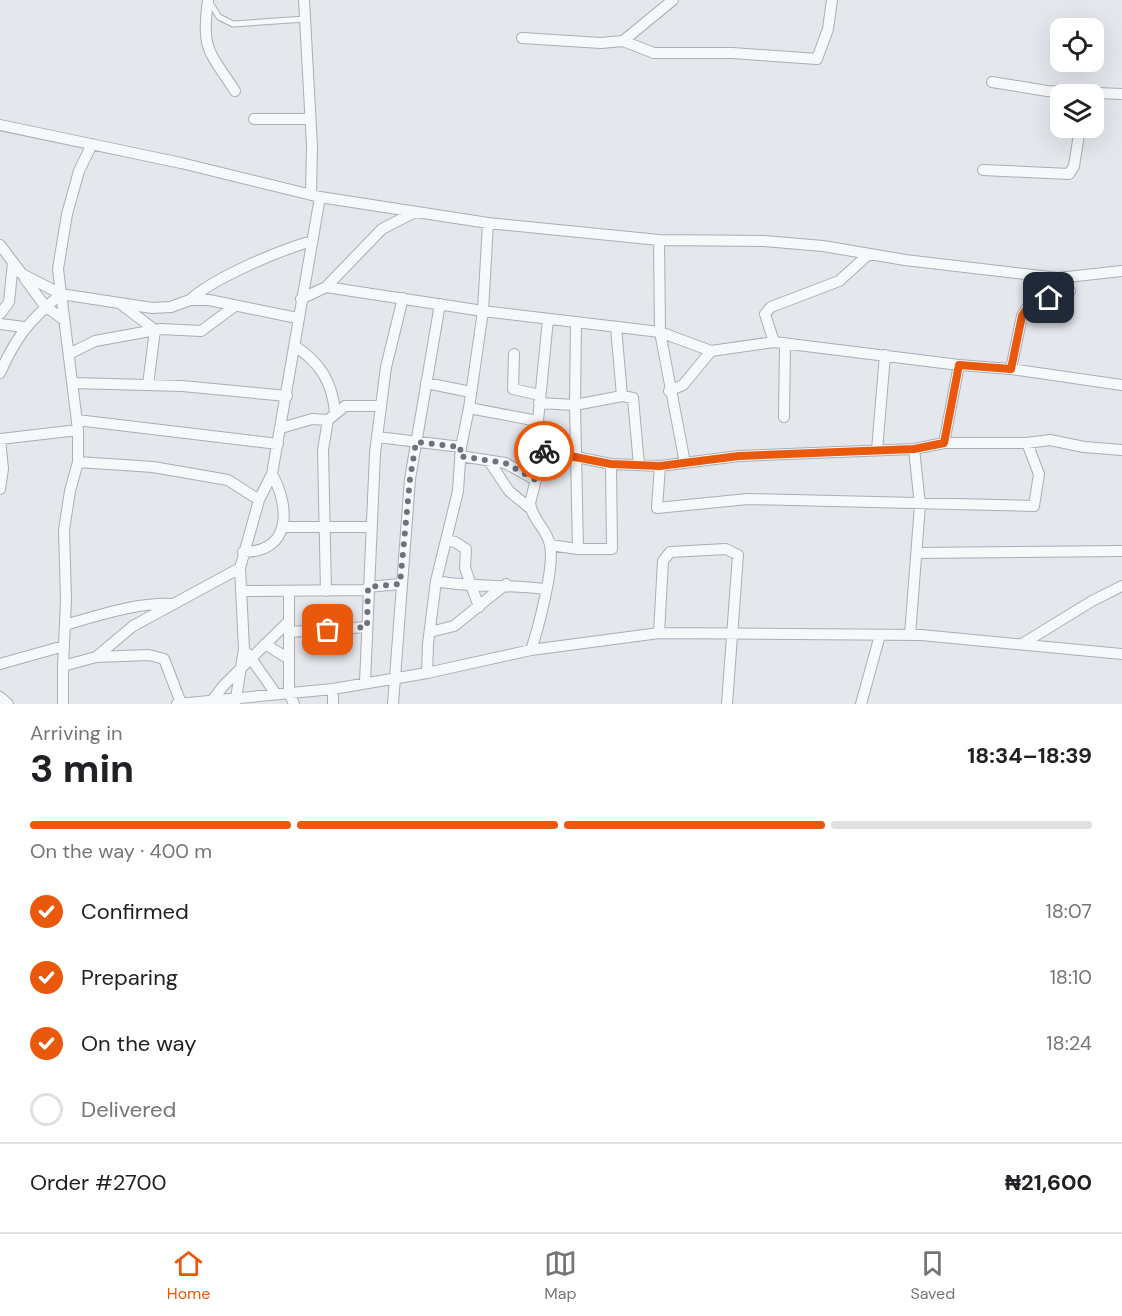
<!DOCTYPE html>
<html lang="en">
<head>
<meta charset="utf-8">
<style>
	body { margin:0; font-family:"DM Sans",sans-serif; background:#f2f2f2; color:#202124; height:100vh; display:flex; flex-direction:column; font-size:22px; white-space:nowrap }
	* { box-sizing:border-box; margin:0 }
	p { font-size:20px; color:#757577 }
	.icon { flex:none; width:33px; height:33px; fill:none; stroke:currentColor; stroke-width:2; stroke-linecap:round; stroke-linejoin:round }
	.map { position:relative; height:704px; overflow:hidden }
	.sheet { display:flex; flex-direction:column; background:#fff; flex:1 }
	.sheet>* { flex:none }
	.buttons { position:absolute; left:1050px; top:18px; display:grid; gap:12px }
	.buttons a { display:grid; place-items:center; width:54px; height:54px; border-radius:12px; background:#fff; box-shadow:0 6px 24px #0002; font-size:30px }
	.pin { position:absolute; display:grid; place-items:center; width:51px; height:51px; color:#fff; margin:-26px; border-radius:12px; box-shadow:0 3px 9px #0006 }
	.courier { position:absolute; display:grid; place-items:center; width:60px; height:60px; margin:-30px; border:4px solid #ea580c; border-radius:50%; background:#fff; color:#222; box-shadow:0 2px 8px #0007 }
	.overview em { font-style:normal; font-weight:700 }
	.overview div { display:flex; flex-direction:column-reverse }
	.overview { display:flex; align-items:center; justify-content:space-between; height:102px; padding:0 30px }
	h1 { font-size:39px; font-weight:700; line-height:45px }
	.bar { display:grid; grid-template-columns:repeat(4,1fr); gap:9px 6px; align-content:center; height:72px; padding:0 30px }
	.bar i { height:8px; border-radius:4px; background:#e0e0e0 }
	.bar .selected { background:#ea580c }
	.bar p { grid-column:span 4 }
	.line { display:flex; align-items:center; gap:15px; padding:0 30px; border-top:2px solid #e0e0e0 }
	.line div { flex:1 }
	ol { padding:0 30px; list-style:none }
	li { display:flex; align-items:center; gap:18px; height:66px }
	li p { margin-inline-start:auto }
	li .icon { padding:6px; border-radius:50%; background:#ea580c; color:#fff; stroke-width:4 }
	li:last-child { color:#757577 }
	li i { width:33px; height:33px; border:3px solid #e0e0e0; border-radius:50% }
	.dock { display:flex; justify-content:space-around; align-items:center; height:84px; border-top:2px solid #e0e0e0; background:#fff; font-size:16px; color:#757577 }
	.dock a { display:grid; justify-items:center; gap:3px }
	.dock .selected { color:#ea580c }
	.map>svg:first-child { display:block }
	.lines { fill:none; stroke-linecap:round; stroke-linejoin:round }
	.service-casing { stroke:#a9aeb7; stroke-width:7 }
	.minor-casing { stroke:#a9aeb7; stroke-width:12 }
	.service { stroke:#f7f8fa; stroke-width:5 }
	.minor { stroke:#f7f8fa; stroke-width:10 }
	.done { stroke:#6c737f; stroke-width:6; stroke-dasharray:0 10.8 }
	.route { stroke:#ea580c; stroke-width:8 }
</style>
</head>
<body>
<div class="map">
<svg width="1122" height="704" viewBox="0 0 1122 704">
	<rect width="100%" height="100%" fill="#e4e7ec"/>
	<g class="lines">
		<g class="service-casing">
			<path id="service" d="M 209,1 L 219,17 L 233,24 L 305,19"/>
		</g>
		<g class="minor-casing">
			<path id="minor" d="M 208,0 C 201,50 209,51 235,91
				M 304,0 L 312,146 L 311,195
				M 522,38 L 601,43 L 623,41 L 673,0
				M 623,41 L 654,53 L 732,53 L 817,59 L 828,29 L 832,0
				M 992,82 L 1047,91 L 1122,94
				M 254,119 L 310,119
				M 0,125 L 181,163 L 320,197 L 488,223 L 659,240 L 764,241 L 823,246 L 905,260 L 1058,278 L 1122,271
				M 983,170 L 1069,174 L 1074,166 L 1080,128
				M 659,240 L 660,332 L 685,463
				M 0,245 L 22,274 L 61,294
				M 25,279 L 45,306 L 64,320
				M 326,287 L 382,229 L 415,212
				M 301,299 L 326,287 L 483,311 L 660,332 L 711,351 L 774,342 L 959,365 L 1011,369 L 1022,316 L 1028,306 L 1070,291
				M 190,300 C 213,278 280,250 312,241
				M 122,305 L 155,330 L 148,385
				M 0,314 L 9,302 L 13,263
				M 0,324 L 24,327
				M 774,342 L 765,314 L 771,307 L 839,281 L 869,254
				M 295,346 C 320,363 332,381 335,412
				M 69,354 L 95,341 L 161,329 L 201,331 L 235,306
				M 514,354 L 513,389 L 540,395
				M 1011,369 L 1122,385
				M 0,373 C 17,335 30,320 61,294 L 152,308 L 171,307 L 190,300 L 209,300 L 297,318
				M 73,383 L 182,386 L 287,396
				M 426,383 L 471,392
				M 669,391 L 683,385 L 711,351
				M 622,396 L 633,398 L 639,465
				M 539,403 L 575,405 L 576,322
				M 469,408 L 538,421 C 549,438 535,483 530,503 C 532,520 547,529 550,545 C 555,566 538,629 531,650
				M 784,417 L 785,343
				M 77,420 L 278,444
				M 538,421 L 548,319
				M 281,428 L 312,419 L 328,420
				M 377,437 L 461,447
				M 0,439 L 78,430
				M 0,439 L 3,469 L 0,489
				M 944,443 L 959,365
				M 542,450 L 611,464 L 660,466 L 739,456 L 914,449 L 944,443 L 1027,443 L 1050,440 L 1084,447 L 1122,450
				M 877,450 L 885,355
				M 460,456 L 505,463 L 536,480
				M 489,461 L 509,491 L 531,509
				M 78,462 L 153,467 L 228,480 L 259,500
				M 660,466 L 657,508 L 748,499 L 1034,506 L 1039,474 L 1027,443
				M 284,527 L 371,527
				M 446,540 L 455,542 L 466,549 L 465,568 L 479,607
				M 550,545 L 578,549 L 575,405 L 622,396 L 616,327
				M 578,549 L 612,549 L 611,464
				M 243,552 C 292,552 290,507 272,474
				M 917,553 L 1122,551
				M 436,581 C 471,588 508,584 544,589
				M 368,587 L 400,584
				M 242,591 L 368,590
				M 326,591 L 323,450 L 328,420 L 345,406 L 381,406
				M 289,593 L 289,693 L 294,704
				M 65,625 C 100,615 137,602 174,604
				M 289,632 L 367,627
				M 430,632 L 454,626 L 506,584
				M 659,633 L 663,561 L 670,552 L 726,549 L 738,555 L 727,704
				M 910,635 L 920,505 L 914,449
				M 265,644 L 289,659
				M 1022,644 L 1092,601 L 1122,586
				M 248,654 L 276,694
				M 96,657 L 149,655 L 164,659 L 181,703
				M 0,664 L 64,646
				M 63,666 L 66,600 L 64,530 L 70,491 L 78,462 L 78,430 L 58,269 L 67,214 L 79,171 L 92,144
				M 427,673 L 428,644 L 436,581 L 458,491 L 461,447 L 469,408 L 483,311 L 488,223
				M 365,682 L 375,453 L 386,367 L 403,298
				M 333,689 L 333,704
				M 0,697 L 8,704
				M 211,702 L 224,685 L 289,621
				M 63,704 L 63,666 L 96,657 L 133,626 L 240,568
				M 177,704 L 333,689 L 427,673 L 531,650 L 659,633 L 921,635 L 1122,654
				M 235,704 L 244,649 L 240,568 L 259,500 L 272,474 L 320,197
				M 393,704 L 410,479 L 440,304
				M 861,704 L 880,635"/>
		</g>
		<use href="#service" class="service"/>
		<use href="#minor" class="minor"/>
	</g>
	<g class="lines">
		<path class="done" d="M 328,630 L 367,627 L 368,587 L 400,584 L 410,479 L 416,442 L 461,447 L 459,456 L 505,463 L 536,480 L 542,450 L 544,451"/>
		<path class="route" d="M 544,451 L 611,464 L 660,466 L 739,456 L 914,449 L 944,443 L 959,365 L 1011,369 L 1022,316 L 1028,306 L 1049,298"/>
	</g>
</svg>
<div class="buttons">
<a><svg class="icon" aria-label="locate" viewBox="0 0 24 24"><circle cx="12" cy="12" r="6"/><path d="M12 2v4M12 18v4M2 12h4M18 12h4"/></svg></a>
<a><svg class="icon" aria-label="layers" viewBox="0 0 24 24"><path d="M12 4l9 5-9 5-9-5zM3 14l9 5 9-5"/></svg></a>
</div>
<div class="pin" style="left:328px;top:630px;background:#ea580c"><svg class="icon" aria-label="bag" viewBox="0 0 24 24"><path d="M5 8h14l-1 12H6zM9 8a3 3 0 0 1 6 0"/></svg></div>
<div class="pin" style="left:1049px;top:298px;background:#1f2937"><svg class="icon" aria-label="home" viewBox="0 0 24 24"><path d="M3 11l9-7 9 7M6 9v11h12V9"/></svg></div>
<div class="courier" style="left:544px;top:451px"><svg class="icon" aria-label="bike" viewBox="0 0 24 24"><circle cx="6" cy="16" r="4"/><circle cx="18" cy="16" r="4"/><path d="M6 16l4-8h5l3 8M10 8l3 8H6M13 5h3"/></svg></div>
</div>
<section class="sheet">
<div class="overview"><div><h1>3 min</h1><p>Arriving in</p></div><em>18:34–18:39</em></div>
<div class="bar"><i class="selected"></i><i class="selected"></i><i class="selected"></i><i></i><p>On the way · 400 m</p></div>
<ol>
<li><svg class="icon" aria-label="check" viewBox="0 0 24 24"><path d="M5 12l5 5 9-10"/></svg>Confirmed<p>18:07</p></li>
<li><svg class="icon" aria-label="check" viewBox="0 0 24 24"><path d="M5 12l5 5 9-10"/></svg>Preparing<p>18:10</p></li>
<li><svg class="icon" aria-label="check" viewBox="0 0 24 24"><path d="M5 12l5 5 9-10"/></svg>On the way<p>18:24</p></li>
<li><i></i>Delivered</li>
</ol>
<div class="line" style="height:78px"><div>Order #2700</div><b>₦21,600</b></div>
</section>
<nav class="dock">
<a class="selected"><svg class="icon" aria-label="home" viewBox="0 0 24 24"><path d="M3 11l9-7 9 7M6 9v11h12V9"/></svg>Home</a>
<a><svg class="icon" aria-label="map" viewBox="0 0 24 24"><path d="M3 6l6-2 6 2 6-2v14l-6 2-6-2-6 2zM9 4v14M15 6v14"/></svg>Map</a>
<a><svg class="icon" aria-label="saved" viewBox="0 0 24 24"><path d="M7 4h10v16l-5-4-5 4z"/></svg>Saved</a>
</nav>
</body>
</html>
